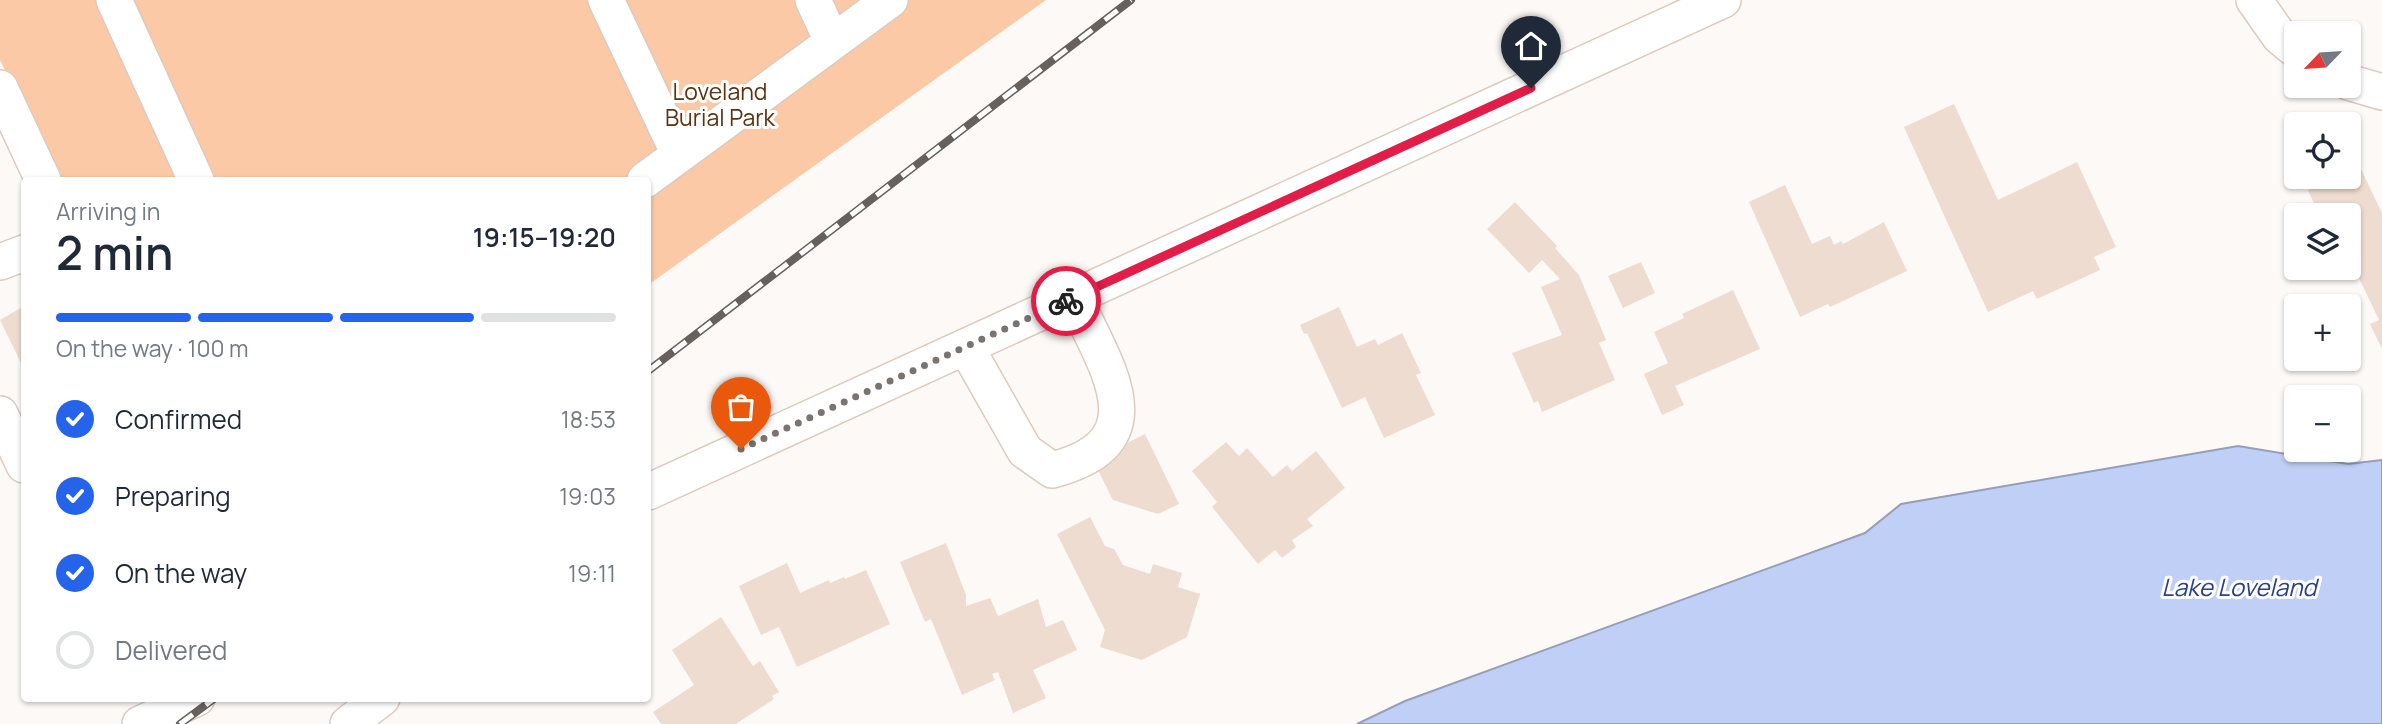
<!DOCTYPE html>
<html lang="en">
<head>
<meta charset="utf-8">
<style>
	body { margin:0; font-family:Manrope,sans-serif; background:#f2f2f3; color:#1f2937; height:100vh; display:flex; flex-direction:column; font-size:26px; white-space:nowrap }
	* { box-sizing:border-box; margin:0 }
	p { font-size:23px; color:#747a83 }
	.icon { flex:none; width:38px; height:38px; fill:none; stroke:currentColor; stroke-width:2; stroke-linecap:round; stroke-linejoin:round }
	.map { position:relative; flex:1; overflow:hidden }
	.drawer { position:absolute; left:21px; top:177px; width:630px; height:525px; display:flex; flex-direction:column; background:#fff; border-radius:7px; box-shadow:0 2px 5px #0004 }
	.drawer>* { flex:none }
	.needle { width:46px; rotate:245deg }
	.fabs { position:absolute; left:2284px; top:21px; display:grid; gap:14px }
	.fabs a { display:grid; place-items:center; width:77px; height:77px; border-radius:7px; background:#fff; box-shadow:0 2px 5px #0004; font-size:35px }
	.pin { position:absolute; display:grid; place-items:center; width:60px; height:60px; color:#fff; margin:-72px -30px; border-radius:50% 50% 50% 0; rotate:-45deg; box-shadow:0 0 7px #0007 }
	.pin .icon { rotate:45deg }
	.courier { position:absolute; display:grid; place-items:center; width:70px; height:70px; margin:-35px; border:5px solid #e11d48; border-radius:50%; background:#fff; color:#222; box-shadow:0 2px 9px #0007 }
	.headline em { font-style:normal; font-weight:600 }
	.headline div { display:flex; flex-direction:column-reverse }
	.headline { display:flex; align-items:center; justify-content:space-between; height:119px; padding:0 35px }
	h1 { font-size:46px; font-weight:600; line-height:52px }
	.bar { display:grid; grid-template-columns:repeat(4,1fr); gap:10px 7px; align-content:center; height:84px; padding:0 35px }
	.bar i { height:9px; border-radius:5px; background:#e0e1e3 }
	.bar .on { background:#2563eb }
	.bar p { grid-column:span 4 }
	ol { padding:0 35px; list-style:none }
	li { display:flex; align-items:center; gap:21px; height:77px }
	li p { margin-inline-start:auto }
	li .icon { padding:7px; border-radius:50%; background:#2563eb; color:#fff; stroke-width:4 }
	li:last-child { color:#747a83 }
	li i { width:38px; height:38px; border:4px solid #e0e1e3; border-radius:50% }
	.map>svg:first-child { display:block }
	.green { fill:#fbc9a6 }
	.water { fill:#c0cff6; stroke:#969eb8; stroke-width:2 }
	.building { fill:#eedcd0 }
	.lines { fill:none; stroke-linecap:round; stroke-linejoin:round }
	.minor-casing { stroke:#ddcabe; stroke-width:38 }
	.minor { stroke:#fff; stroke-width:35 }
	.rail-casing { stroke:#66615c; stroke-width:8 }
	.rail { stroke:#fff; stroke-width:5; stroke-dasharray:16; stroke-linecap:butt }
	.done { stroke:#7a7470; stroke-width:7; stroke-dasharray:0 12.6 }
	.route { stroke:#e11d48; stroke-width:9 }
	.labels { text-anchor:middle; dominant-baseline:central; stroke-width:6; stroke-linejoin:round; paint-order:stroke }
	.park-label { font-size:23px; fill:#5c3210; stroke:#fff }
	.water-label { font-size:24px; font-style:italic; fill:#2c3f8a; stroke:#fff }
</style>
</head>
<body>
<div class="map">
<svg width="2382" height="724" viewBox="0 0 2382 724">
	<rect width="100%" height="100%" fill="#fdf9f7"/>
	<path class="green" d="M 0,0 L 1046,0 L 648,285 L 648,180 L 58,180 L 0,60 Z"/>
	<path class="water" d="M 2238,446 L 2348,464 L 2382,460 L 2382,724 L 1357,724 L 1405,701 L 1865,533 L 1901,504 Z"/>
	<path class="building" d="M 1954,104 L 1998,200 L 2077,162 L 2116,247 L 2094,257 L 2100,270 L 2037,299 L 2033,291 L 1988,312 L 1904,127 Z
		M 2359,165 L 2382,213 L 2382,349 L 2370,324 L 2379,320 L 2348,255 L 2348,215 L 2319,215 L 2308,190 L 2336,177 L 2348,177 L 2348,171 Z
		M 1785,185 L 1812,244 L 1830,236 L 1834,245 L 1841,241 L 1843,244 L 1884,222 L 1907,271 L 1830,307 L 1828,304 L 1800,317 L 1749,202 Z
		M 1515,202 L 1557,246 L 1555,248 L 1579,275 L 1606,340 L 1599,343 L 1615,380 L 1542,412 L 1538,401 L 1534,403 L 1512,353 L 1562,335 L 1541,287 L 1560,279 L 1542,260 L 1529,273 L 1487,229 Z
		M 1641,262 L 1655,293 L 1623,308 L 1608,276 Z
		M 1733,290 L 1760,349 L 1675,386 L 1684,405 L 1662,415 L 1644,374 L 1668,363 L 1654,332 L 1684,318 L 1682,314 Z
		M 24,306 L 24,369 L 0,320 Z
		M 1339,307 L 1357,347 L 1375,339 L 1378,345 L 1402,333 L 1421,373 L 1416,375 L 1435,415 L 1384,438 L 1365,397 L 1342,408 L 1307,333 L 1304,334 L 1300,325 Z
		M 1145,434 L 1179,504 L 1158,514 L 1113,500 L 1093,460 Z
		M 1226,442 L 1239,456 L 1247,448 L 1273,477 L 1287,465 L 1292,471 L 1316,451 L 1345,488 L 1307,519 L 1313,526 L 1292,540 L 1296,547 L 1282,558 L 1275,550 L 1258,564 L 1212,507 L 1217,502 L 1192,471 Z
		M 1090,517 L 1105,546 L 1114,549 L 1123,565 L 1150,574 L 1153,564 L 1182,573 L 1178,587 L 1200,594 L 1187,637 L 1142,660 L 1100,647 L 1105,630 L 1057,534 Z
		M 946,543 L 966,595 L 966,606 L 990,598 L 998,616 L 1038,599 L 1046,627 L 1063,620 L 1077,650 L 1033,670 L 1046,698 L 1013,713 L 998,672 L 992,674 L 995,680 L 962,695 L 931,619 L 925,622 L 900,562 Z
		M 787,563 L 800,593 L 829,580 L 830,583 L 844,577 L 845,579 L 866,570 L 890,624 L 797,667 L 779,627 L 761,635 L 739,586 Z
		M 721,617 L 753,666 L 760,661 L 779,692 L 772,696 L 774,699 L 736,724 L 661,724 L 653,712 L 694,685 L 672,650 Z"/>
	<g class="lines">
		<g class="minor-casing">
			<path id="minor" d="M 114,0 L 196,180
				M 606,0 L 679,154
				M 813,0 L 832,41
				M 2254,0 L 2280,37 L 2296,50
				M 2348,82 L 2382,92
				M 0,88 L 43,180
				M 645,180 L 890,0
				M 0,262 L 24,253
				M 966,347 L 1025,451 L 1052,470 C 1162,442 1105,366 1074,297
				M 0,414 L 24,465
				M 648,492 L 1723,0
				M 140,724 L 197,698
				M 348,724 L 382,698"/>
		</g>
		<use href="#minor" class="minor"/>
		<g class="rail-casing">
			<path id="rail" d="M 648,371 L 1131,0
				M 180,724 L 215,698"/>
		</g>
		<use href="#rail" class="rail"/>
	</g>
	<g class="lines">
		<path class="done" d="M 741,449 L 1066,301"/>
		<path class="route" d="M 1066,301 L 1531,88"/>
	</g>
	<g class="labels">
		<g class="park-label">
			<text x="720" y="91">Loveland<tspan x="720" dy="26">Burial Park</tspan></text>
		</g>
		<g class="water-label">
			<text x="2239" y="586">Lake Loveland</text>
		</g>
	</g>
</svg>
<div class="fabs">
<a><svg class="needle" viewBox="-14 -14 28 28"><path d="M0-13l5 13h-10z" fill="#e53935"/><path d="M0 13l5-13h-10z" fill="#747a83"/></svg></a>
<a><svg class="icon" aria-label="locate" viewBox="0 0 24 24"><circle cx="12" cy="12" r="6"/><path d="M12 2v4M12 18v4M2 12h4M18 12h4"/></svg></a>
<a><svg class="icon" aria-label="layers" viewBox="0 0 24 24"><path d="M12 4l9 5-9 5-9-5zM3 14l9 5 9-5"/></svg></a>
<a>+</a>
<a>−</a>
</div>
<div class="pin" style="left:741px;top:449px;background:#ea580c"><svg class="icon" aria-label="bag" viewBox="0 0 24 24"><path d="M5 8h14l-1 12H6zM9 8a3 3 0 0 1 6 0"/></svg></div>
<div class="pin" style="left:1531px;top:88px;background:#1f2937"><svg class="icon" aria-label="home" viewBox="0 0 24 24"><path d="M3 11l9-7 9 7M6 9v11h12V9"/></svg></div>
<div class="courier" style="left:1066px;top:301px"><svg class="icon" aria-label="bike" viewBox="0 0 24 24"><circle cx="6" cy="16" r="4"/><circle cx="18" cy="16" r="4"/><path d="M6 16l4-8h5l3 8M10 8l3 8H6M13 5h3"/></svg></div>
<section class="drawer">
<div class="headline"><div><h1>2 min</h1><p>Arriving in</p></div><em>19:15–19:20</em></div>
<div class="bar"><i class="on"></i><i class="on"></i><i class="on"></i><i></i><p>On the way · 100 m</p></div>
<ol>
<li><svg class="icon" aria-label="check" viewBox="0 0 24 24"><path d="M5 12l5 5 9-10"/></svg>Confirmed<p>18:53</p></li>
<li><svg class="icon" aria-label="check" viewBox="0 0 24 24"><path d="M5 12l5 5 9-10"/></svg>Preparing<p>19:03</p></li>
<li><svg class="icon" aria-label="check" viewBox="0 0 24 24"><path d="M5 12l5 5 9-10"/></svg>On the way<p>19:11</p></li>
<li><i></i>Delivered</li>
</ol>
</section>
</div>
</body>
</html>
